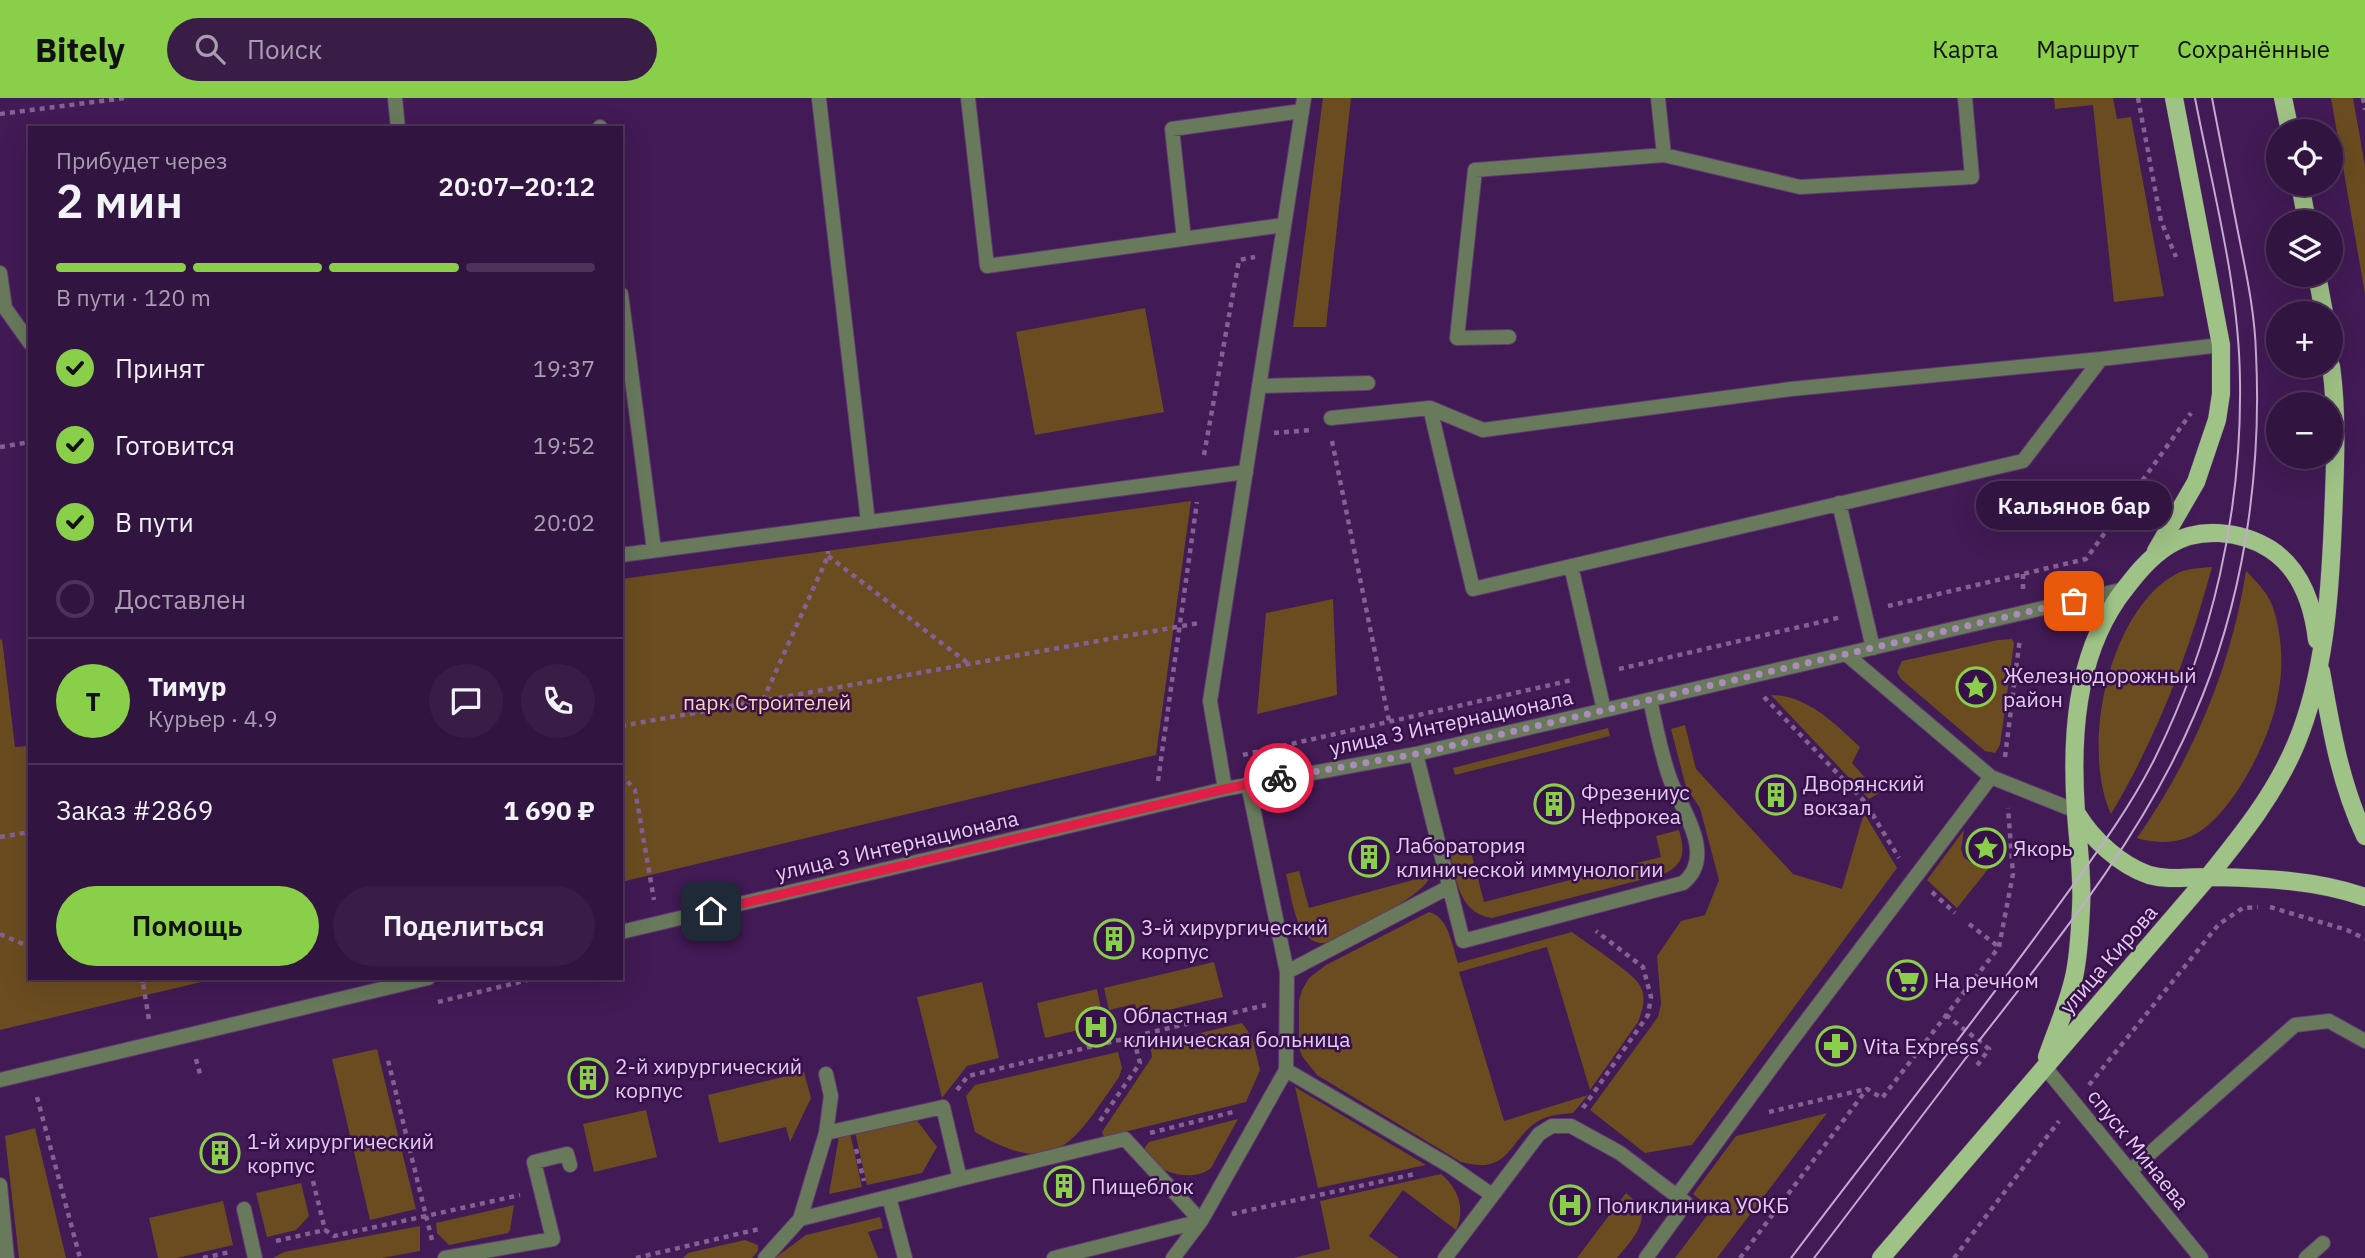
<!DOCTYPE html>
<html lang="ru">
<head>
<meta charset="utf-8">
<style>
	body { margin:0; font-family:"IBM Plex Sans",sans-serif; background:#3a1d47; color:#f1f3f6; height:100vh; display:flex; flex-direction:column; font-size:26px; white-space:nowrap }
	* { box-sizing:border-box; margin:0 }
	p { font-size:23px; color:#a89eb1 }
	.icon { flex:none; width:38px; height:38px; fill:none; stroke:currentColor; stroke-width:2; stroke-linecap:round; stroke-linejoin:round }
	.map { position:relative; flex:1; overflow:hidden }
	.panel { position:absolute; left:28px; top:28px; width:595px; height:854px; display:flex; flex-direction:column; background:#321440; border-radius:0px; box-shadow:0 7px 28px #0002,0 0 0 2px #4d3359 }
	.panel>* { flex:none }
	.buttons { position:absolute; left:2266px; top:21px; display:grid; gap:14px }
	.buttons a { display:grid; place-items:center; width:77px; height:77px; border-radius:50%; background:#321440; box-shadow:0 7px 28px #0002,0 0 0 2px #4d3359; font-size:35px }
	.pin { position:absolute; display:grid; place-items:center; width:60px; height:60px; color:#fff; margin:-30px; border-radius:14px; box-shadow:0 4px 10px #0006 }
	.courier { position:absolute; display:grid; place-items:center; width:70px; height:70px; margin:-35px; border:5px solid #e11d48; border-radius:50%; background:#fff; color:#222; box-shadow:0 2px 9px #0007 }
	.bubble { position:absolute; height:49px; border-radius:24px; background:#321440; box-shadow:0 7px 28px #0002,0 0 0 2px #4d3359; font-size:23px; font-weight:600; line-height:49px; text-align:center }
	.head em { font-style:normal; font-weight:600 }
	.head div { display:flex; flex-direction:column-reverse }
	.head { display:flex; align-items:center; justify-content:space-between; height:119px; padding:0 28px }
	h1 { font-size:46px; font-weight:600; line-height:52px }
	.bar { display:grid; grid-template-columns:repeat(4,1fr); gap:10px 7px; align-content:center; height:84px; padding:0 28px }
	.bar i { height:9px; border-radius:5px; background:#4d3359 }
	.bar .current { background:#89cf49 }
	.bar p { grid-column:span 4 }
	.line { display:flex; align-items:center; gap:18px; padding:0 28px; border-top:2px solid #4d3359 }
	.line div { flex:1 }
	.round { display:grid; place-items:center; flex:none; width:74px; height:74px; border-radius:37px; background:#3a1d47 }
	ol { padding:0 28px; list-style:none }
	li { display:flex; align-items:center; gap:21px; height:77px }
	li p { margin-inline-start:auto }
	li .icon { padding:7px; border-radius:50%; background:#89cf49; color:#111; stroke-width:4 }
	li:last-child { color:#a89eb1 }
	li i { width:38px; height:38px; border:4px solid #4d3359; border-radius:50% }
	.button { display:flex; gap:14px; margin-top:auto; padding:14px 28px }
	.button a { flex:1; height:80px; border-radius:42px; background:#89cf49; color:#111; font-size:28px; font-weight:600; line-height:80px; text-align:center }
	.button a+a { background:#3a1d47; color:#f1f3f6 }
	header { display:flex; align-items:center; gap:42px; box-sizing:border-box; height:98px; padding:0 35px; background:#89cf49; color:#111 }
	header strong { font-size:33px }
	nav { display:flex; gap:38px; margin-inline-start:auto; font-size:24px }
	.search { width:490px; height:63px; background:#3a1d47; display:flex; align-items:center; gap:18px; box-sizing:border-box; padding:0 24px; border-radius:38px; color:#a89eb1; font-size:26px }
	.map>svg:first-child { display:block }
	.green { fill:#6b4c20 }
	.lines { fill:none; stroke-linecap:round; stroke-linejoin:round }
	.lane-casing { stroke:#5f3a71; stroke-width:16 }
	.street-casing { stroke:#5f3a71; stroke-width:16 }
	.primary-casing { stroke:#5f3a71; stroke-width:19 }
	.path { stroke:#836293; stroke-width:4.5; stroke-dasharray:5 5; stroke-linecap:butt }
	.lane { stroke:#68795c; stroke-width:14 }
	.street { stroke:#68795c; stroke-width:14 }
	.primary { stroke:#9fc286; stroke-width:18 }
	.tram { stroke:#c4aad2; stroke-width:2 }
	.done { stroke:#aa8eb9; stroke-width:7; stroke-dasharray:0 12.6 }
	.route { stroke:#e11d48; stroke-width:9 }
	.labels { text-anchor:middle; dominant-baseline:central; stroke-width:5; stroke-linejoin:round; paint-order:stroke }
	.poi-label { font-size:21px; fill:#e2ccef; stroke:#370f4a; text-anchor:start }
	.park-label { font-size:21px; fill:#f7d6af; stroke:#370f4a }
	.street-label { font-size:21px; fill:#e2ccef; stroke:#370f4a }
</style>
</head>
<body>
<header>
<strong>Bitely</strong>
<div class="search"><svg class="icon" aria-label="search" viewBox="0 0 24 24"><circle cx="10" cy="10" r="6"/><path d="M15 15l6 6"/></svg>Поиск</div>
<nav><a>Карта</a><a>Маршрут</a><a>Сохранённые</a></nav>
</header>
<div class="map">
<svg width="2365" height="1160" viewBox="0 0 2365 1160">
	<rect width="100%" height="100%" fill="#421a55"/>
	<path class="green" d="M 1323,0 L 1351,0 L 1326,229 L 1293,229 Z
		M 2054,0 L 2113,0 L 2117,21 L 2131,19 L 2164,198 L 2114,204 L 2093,7 L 2055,11 Z
		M 2331,0 L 2353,0 L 2365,68 L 2365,196 Z
		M 1145,210 L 1164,314 L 1035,337 L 1016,234 Z
		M 1191,403 L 1156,657 L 621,784 L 621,481 Z
		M 2212,469 C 2189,555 2157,639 2111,716 C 2080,649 2109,508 2180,474 C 2190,470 2201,470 2212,469 Z
		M 2246,473 C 2256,483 2267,494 2272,507 C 2282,534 2284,569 2278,597 C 2271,639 2236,710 2199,734 C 2180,746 2157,746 2137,740 C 2193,660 2231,569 2246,473 Z
		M 1333,501 L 1337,597 L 1257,616 L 1266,515 Z
		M 2,541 L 15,649 L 30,648 L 30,880 L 218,880 L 0,932 L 0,542 Z
		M 2012,541 L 2014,545 L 2000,647 L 1995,655 L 1985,653 L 1901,581 L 1897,574 L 1902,563 L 1998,542 Z
		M 1771,597 C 1807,597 1835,626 1860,649 L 1852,665 L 1879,695 L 1869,701 Z
		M 1685,627 L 1696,671 L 1793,776 L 1842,791 L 1864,715 L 1897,770 L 1692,1047 L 1645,1055 L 1590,1012 L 1658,919 L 1661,906 L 1657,858 L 1681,823 L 1705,817 L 1719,782 L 1700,710 L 1686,689 L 1671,631 Z
		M 1608,630 L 1610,638 L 1455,677 L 1453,670 Z
		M 1679,732 C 1685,753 1685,766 1664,776 L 1492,820 C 1456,815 1456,776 1448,747 L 1468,742 L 1484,804 L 1661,759 L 1656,738 Z
		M 1964,732 L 1961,751 L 1964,760 L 1977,768 L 1993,765 L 1957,810 L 1927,782 Z
		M 1299,773 L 1309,810 L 1428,778 L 1429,781 C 1417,802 1349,834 1325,845 C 1295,847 1292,798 1286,776 Z
		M 1429,814 C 1449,819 1452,848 1458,865 L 1572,834 C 1586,845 1632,874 1639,886 C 1647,898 1643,911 1638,924 L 1590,992 L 1547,849 L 1459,874 L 1504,1023 L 1588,997 L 1573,1015 C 1562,1016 1550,1017 1540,1022 C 1508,1040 1512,1078 1461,1064 L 1317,977 L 1302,958 L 1299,950 L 1299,903 L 1302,892 L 1309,880 L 1326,867 Z
		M 1214,864 L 1223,899 L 1139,919 L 1135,906 L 1109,912 L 1104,890 Z
		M 982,884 L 999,960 L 967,968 L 942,1000 L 917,899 Z
		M 1097,891 L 1104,926 L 1045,940 L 1037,905 Z
		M 1242,925 L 1252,939 L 1260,972 L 1246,1004 L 1104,1039 L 1102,1034 L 1152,959 L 1150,947 Z
		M 377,951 L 416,1111 L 370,1122 L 332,961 Z
		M 1118,954 L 1122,970 L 1119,979 C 1074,1043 1057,1083 975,1034 L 966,998 L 975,987 Z
		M 804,974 L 811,1000 L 790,1044 L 786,1029 L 719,1045 L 708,997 Z
		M 1295,989 L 1426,1067 L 1318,1090 Z
		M 646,1012 L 657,1059 L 594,1074 L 583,1026 Z
		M 1827,1015 L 1717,1160 L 1675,1160 L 1712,1111 L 1693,1096 L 1736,1038 Z
		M 915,1020 L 937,1049 L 922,1075 L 867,1087 L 855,1034 Z
		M 1238,1021 L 1211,1070 C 1197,1082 1169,1078 1155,1066 C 1150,1063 1147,1057 1143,1052 L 1149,1044 Z
		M 35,1030 L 66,1160 L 19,1160 L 5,1038 Z
		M 850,1035 L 862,1089 L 829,1096 L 839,1038 Z
		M 1441,1076 C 1458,1090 1466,1111 1456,1132 L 1403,1092 L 1369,1138 L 1399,1160 L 1293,1160 L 1330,1151 L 1320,1103 Z
		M 301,1085 L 309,1118 L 296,1132 L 267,1139 L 256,1095 Z
		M 1626,1095 L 1640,1107 C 1648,1127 1629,1145 1617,1160 L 1577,1160 Z
		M 223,1103 L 233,1147 L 177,1160 L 158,1160 L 149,1120 Z
		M 514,1107 L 510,1132 L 508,1135 L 449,1147 L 437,1135 L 436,1125 Z
		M 880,1119 L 883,1130 L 868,1134 L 878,1160 L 775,1160 L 806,1137 Z
		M 420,1128 L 420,1153 L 382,1160 L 273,1160 L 284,1154 Z
		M 745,1142 L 758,1147 L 758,1153 L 752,1160 L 683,1160 L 688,1155 Z"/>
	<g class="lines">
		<g class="lane-casing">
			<path id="lane" d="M 395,0 L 398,30
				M 968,0 L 987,168 L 1284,127
				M 819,1 L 868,424
				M 600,29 L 600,30
				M 1664,57 L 1800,89 L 1972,79 L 1965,0
				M 1184,141 L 1172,31 L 1302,13
				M 0,175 L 5,210 L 30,245
				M 621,196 L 654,452
				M 1509,239 L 1457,240 L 1475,72 L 1664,57 L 1658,0
				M 1259,288 L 1368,285
				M 1430,310 L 1473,491 L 2023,363 L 2101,261 L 2221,247
				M 1331,320 L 1430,310 L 1483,332 L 1791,291 L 2101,261
				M 1839,405 L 1873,550
				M 621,457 L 1246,374
				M 1571,468 L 1604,612
				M 1416,656 L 1463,843 L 1683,785 C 1717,758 1681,711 1670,681 C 1661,656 1656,628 1650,602
				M 1287,874 L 1449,789
				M 1286,972 L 1450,1068 L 1492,1097
				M 826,1035 L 831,998 L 826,976
				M 2130,1073 L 2295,927 L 2329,923 L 2365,943
				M 960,1081 L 1125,1041 L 1201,1123 L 1054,1160
				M 0,1087 L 7,1160
				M 1677,1098 L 1788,947 L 1991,679
				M 889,1099 L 905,1160
				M 244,1111 L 255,1160
				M 445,1160 L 553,1141 L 534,1064 L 567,1056 L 570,1067
				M 765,1160 L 800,1121 L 960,1081 L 943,1009 L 826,1035 L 800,1121
				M 1173,1160 L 1201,1123 L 1286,972 L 1287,874 L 1248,686
				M 1445,1160 L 1539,1036 L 1552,1028 L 1571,1028 L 1620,1055 L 1686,1105 L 1646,1160
				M 2306,1160 L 2323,1145"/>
		</g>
		<g class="street-casing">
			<path id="street" d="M 1846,556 L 1991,679 L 2076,713
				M 1225,691 L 1210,603 L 1304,0
				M 621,834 L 1225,691 L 1416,656 L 2125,491
				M 2044,968 L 2201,1160
				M 0,982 L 428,880"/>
		</g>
		<g class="primary-casing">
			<path id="primary" d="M 2283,0 L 2290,33
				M 2300,86 L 2307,124
				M 2317,177 L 2324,215
				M 2156,453 L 2196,384 L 2217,322 L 2221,296 L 2221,247 L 2174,0
				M 2321,573 C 2331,630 2340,685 2365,738
				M 2077,716 C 2092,741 2120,767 2149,777 C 2170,783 2191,778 2212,779 C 2264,780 2316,782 2365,799
				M 2047,959 C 2056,933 2068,906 2074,879 C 2079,857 2080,832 2081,810 C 2083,778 2078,746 2076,715 C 2071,641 2075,562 2118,500 C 2133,480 2148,460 2169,447 C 2199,428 2241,433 2270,451 C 2301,471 2313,507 2317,542
				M 1881,1160 L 2208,779 C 2242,737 2275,696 2296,646 C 2325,577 2330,496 2333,422 C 2335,371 2338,318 2331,268"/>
		</g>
		<path class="path" d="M 2138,0 L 2161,123 L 2176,159
			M 2363,0 L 2365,12
			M 0,16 L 125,0
			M 1274,335 L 1311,332
			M 1332,343 L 1389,623
			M 0,349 L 30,344
			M 1204,357 L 1239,162 L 1255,159
			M 828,458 L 969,566
			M 2023,476 L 2023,493
			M 1888,508 L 2086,461 L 2191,315
			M 1619,571 L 1842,519
			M 1764,599 L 1865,704 L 1899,760
			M 763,602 L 828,458 L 828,453
			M 621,628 L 1199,525
			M 1243,657 L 1572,582
			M 2005,659 L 2020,540
			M 621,676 L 635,692 L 654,802
			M 1158,683 L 1197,404
			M 0,739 L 30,734
			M 1932,794 L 1955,815
			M 2270,809 L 2347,832 L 2365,841
			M 1969,826 L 1999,849
			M 0,836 L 30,849
			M 136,880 L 143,885 L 149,922
			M 142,880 L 143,885 L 150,880
			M 438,904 L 536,880
			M 1946,917 L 1989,951 L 1976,969
			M 196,961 L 200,976
			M 2089,987 L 2219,826 L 2243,810 L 2258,809
			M 957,992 L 968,978 L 1266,907
			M 37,999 L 80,1160
			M 1583,1010 L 1648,917 L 1651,899 L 1643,869 L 1596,833
			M 1769,1014 L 1866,991
			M 1100,1023 L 1140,965 L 1133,939
			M 1150,1035 L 1237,1013
			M 856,1051 L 864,1083
			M 313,1083 L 325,1132
			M 1232,1116 L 1415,1076
			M 432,1142 L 426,1118 L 520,1097
			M 276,1143 L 325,1132 L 334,1138 L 426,1118 L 387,958
			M 203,1160 L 230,1154
			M 636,1160 L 759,1131
			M 1740,1160 L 1867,991 L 1882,1000 L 1999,849 L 2013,776 L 2008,710
			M 1954,1160 L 2059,1023"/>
		<use href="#lane" class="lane"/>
		<use href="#street" class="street"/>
		<use href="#primary" class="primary"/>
		<path class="tram" d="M 1791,1160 C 1876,1047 1964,937 2047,823 C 2085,770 2126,718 2155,660 C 2213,543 2242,413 2240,283 C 2239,187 2213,93 2195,0
			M 1814,1160 C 1868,1089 1921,1018 1975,948 C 2056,844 2142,740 2194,618 C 2243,506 2262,378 2256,256 C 2255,215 2246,174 2238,134 C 2229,89 2221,45 2212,0"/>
	</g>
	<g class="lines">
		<path class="done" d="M 1279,680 L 1416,656 L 2074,503"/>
		<path class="route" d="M 711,813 L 1225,691 L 1279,680"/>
	</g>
	<defs>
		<g id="sight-ring" transform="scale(2.0125)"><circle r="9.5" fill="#370f4a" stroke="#89cf49" stroke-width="1.5"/><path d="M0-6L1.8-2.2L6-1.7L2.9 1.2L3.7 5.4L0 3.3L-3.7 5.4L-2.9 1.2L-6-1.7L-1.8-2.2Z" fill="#89cf49"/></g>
		<g id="building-ring" transform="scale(2.0125)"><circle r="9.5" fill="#370f4a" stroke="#89cf49" stroke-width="1.5"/><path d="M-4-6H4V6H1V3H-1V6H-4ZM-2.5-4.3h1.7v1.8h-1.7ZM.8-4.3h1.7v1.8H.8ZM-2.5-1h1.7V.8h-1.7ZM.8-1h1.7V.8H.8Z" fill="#89cf49"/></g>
		<g id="supermarket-ring" transform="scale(2.0125)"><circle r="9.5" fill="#370f4a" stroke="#89cf49" stroke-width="1.5"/><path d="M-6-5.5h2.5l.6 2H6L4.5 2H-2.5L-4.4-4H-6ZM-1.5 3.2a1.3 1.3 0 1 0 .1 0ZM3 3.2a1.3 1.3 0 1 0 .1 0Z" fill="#89cf49"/></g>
		<g id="hospital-ring" transform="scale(2.0125)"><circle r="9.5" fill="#370f4a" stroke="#89cf49" stroke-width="1.5"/><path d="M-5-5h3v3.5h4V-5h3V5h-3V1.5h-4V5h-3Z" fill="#89cf49"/></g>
		<g id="pharmacy-ring" transform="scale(2.0125)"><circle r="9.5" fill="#370f4a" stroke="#89cf49" stroke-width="1.5"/><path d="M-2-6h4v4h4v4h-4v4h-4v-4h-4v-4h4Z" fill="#89cf49"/></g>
	</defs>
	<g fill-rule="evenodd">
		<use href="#sight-ring" x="1976" y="589"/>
		<use href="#building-ring" x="1776" y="697"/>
		<use href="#building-ring" x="1554" y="706"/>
		<use href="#sight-ring" x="1986" y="750"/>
		<use href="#building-ring" x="1369" y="759"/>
		<use href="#building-ring" x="1114" y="841"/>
		<use href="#supermarket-ring" x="1907" y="882"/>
		<use href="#hospital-ring" x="1096" y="929"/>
		<use href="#pharmacy-ring" x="1836" y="948"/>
		<use href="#building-ring" x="588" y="980"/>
		<use href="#building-ring" x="220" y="1055"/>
		<use href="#building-ring" x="1064" y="1088"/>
		<use href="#hospital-ring" x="1570" y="1107"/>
	</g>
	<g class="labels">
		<g class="poi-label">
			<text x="2003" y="577">Железнодорожный<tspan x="2003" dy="24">район</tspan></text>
			<text x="1803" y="685">Дворянский<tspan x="1803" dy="24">вокзал</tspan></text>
			<text x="1581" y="694">Фрезениус<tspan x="1581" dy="24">Нефрокеа</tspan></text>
			<text x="1396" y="747">Лаборатория<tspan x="1396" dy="24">клинической иммунологии</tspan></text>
			<text x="2013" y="750">Якорь</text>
			<text x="1141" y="829">3-й хирургический<tspan x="1141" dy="24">корпус</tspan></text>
			<text x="1934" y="882">На речном</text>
			<text x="1123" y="917">Областная<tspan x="1123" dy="24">клиническая больница</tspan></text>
			<text x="1863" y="948">Vita Express</text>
			<text x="615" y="968">2-й хирургический<tspan x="615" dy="24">корпус</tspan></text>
			<text x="247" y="1043">1-й хирургический<tspan x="247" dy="24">корпус</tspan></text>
			<text x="1091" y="1088">Пищеблок</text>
			<text x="1597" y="1107">Поликлиника УОКБ</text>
		</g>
		<g class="park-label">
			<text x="767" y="604">парк Строителей</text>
		</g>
		<g class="street-label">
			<text transform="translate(1451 624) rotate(-12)">улица 3 Интернационала</text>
			<text transform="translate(897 747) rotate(-13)">улица 3 Интернационала</text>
			<text transform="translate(2108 861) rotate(-49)">улица Кирова</text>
			<text transform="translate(2139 1051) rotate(51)">спуск Минаева</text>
		</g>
	</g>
</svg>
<div class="buttons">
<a><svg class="icon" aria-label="locate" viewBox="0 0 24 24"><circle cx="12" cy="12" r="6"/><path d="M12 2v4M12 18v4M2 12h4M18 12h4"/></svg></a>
<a><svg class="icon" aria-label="layers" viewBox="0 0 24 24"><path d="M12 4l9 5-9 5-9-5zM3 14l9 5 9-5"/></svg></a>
<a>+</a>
<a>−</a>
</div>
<div class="pin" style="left:2074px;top:503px;background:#ea580c"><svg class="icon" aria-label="bag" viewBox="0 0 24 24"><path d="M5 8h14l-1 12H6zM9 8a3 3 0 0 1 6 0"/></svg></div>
<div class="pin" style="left:711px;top:813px;background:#1f2937"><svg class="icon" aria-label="home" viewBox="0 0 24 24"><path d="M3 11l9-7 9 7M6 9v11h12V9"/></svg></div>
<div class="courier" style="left:1279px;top:680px"><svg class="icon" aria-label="bike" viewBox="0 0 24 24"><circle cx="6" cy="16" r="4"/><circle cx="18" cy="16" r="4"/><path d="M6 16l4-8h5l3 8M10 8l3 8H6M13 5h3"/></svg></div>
<div class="bubble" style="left:1976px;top:383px;width:196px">Кальянов бар</div>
<section class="panel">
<div class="head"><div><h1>2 мин</h1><p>Прибудет через</p></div><em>20:07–20:12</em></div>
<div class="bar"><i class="current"></i><i class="current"></i><i class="current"></i><i></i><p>В пути · 120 m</p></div>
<ol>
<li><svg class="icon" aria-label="check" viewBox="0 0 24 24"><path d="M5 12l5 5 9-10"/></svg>Принят<p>19:37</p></li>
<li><svg class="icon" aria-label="check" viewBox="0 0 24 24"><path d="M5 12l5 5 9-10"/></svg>Готовится<p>19:52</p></li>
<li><svg class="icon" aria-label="check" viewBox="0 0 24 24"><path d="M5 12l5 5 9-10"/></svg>В пути<p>20:02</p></li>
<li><i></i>Доставлен</li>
</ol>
<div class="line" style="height:126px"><b class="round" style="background:#89cf49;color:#111">Т</b><div><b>Тимур</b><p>Курьер · 4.9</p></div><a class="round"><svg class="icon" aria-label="chat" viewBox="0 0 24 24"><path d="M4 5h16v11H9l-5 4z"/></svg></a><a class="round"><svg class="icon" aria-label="phone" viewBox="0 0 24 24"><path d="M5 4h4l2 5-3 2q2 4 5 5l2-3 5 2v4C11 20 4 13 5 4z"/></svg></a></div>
<div class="line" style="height:91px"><div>Заказ #2869</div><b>1 690 ₽</b></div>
<div class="button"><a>Помощь</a><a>Поделиться</a></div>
</section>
</div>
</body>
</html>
